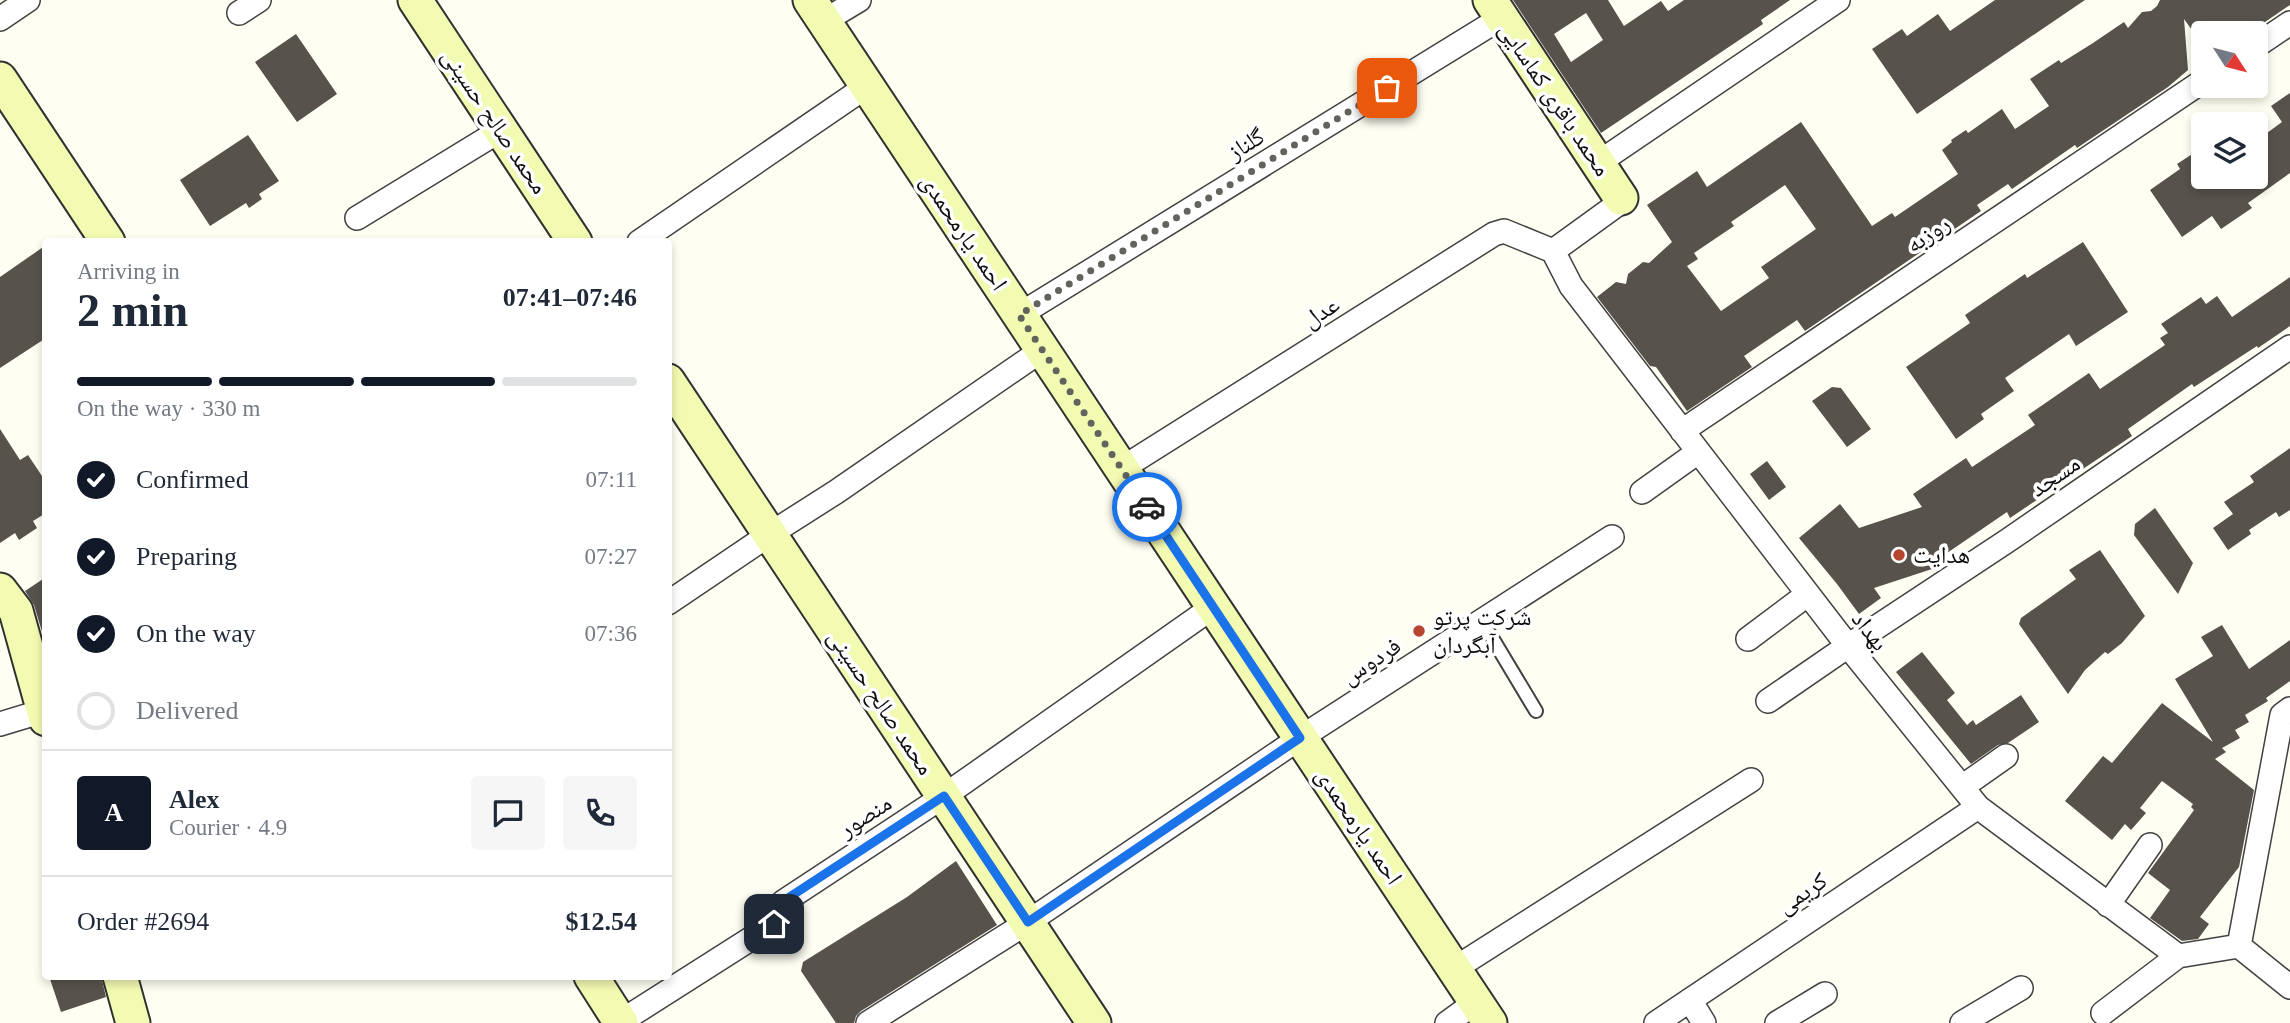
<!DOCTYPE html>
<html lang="en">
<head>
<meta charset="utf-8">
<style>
	body { margin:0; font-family:"Times New Roman","Noto Naskh Arabic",serif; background:#f6f6f7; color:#1f2937; height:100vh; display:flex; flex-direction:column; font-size:26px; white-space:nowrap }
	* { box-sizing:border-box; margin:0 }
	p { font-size:23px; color:#747a83 }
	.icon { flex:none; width:38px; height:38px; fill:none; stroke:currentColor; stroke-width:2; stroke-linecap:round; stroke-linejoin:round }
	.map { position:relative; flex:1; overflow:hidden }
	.panel { position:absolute; left:42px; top:238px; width:630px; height:742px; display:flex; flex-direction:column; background:#fff; border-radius:7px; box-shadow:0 4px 10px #0003 }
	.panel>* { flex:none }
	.needle { width:46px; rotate:126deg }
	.controls { position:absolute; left:2191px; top:21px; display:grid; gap:14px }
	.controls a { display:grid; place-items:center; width:77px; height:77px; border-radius:7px; background:#fff; box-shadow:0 4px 10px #0003; font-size:35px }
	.pin { position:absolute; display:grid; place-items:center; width:60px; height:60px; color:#fff; margin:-30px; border-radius:14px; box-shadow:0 4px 10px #0006 }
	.courier { position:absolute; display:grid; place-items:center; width:70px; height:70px; margin:-35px; border:5px solid #1a73e8; border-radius:50%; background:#fff; color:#222; box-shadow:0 2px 9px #0007 }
	.head em { font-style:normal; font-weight:700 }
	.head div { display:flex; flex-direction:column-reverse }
	.head { display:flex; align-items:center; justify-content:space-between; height:119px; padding:0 35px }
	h1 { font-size:46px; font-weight:700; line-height:52px }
	.bar { display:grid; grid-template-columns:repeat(4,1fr); gap:10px 7px; align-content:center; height:84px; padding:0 35px }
	.bar i { height:9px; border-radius:5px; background:#e0e1e3 }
	.bar .active { background:#111827 }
	.bar p { grid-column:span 4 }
	.line { display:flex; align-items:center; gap:18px; padding:0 35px; border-top:2px solid #e0e1e3 }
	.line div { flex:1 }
	.round { display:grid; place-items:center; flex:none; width:74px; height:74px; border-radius:7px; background:#f6f6f7 }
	ol { padding:0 35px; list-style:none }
	li { display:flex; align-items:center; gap:21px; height:77px }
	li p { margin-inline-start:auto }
	li .icon { padding:7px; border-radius:50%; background:#111827; color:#fff; stroke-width:4 }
	li:last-child { color:#747a83 }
	li i { width:38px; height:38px; border:4px solid #e0e1e3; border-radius:50% }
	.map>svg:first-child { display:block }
	.building { fill:#57534c; fill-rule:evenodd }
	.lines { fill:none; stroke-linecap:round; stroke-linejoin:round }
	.lane-casing { stroke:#424242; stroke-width:16 }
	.street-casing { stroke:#424242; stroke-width:26 }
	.secondary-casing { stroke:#313131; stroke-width:37 }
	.lane { stroke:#fff; stroke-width:12 }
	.street { stroke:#fff; stroke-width:23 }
	.secondary { stroke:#f3fab1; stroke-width:33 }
	.done { stroke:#63635e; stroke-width:7; stroke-dasharray:0 12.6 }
	.route { stroke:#1a73e8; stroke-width:9 }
	.poi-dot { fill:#b7452f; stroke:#fff; stroke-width:2.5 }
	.labels { text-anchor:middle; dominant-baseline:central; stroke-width:7; stroke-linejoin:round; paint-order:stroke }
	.street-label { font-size:24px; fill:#0f0f0f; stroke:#fff }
	.poi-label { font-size:24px; fill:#0f0f0f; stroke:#fff; text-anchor:start }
</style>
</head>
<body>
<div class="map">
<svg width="2290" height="1023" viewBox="0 0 2290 1023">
	<rect width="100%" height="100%" fill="#fefef2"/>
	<path class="building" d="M 1513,0 L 1608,0 L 1624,26 L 1661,1 L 1668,11 L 1684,0 L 1790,0 L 1761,20 L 1763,24 L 1601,133 ZM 1586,13 L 1603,40 L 1571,62 L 1554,34 Z
		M 1995,0 L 2085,0 L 1917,114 L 1872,49 L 1902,29 L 1907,36 L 1938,14 L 1950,31 Z
		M 2160,0 L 2290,0 L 2290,5 L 2249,33 L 2194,33 L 2184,19 L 2188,70 L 2168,87 L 2077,148 L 2075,145 L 2012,189 L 2008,184 L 1977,205 L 1981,211 L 1805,331 L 1797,320 L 1744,356 L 1752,367 L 1687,411 L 1656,367 L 1650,366 L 1597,297 L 1616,282 L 1626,284 L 1628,274 L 1643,262 L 1649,263 L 1672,242 L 1647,205 L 1697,171 L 1707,187 L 1801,122 L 1872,226 L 1892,213 L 1895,217 L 1958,174 L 1942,150 L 1952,142 L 1951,140 L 1966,130 L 1968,133 L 2002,109 L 2015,129 L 2049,106 L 2030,79 L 2059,60 L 2061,63 L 2093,43 L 2124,22 L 2128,28 L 2142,12 L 2151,11 L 2157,6 ZM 1785,185 L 1816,229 L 1761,267 L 1769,278 L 1721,311 L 1687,266 L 1698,259 L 1694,253 L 1734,226 L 1731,222 Z
		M 296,34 L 337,94 L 297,122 L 255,62 Z
		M 2290,93 L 2290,173 L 2248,203 L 2252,208 L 2221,229 L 2212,216 L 2182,237 L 2150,190 L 2180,169 L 2177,164 L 2203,147 L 2203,177 L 2256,177 L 2256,141 L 2282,122 L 2271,106 Z
		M 248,135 L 279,181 L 259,194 L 262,199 L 249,208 L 246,203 L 210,226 L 180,180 Z
		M 2083,242 L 2128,312 L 2076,346 L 2069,334 L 2005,378 L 2014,391 L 1981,414 L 1984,419 L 1956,439 L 1906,367 L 1970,323 L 1965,315 L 2025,274 L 2027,278 Z
		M 46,245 L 46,338 L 0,368 L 0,277 Z
		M 2290,277 L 2290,326 L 2258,348 L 2257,346 L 2194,387 L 2192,384 L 2128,429 L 2132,436 L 2010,518 L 2007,512 L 1931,564 L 1932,569 L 1874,588 L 1881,598 L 1859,614 L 1837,584 L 1799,538 L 1840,504 L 1859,528 L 1922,507 L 1913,494 L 1966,458 L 1972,467 L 2035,425 L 2028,415 L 2089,373 L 2100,389 L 2165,345 L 2160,338 L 2168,333 L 2161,324 L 2201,297 L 2206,304 L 2217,296 L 2232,317 Z
		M 1832,387 L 1841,388 L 1871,429 L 1847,447 L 1812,401 Z
		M 0,429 L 20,460 L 28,455 L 46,482 L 46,513 L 33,521 L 37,528 L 19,540 L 15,533 L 0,543 Z
		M 2290,448 L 2290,510 L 2279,517 L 2276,512 L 2249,530 L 2251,534 L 2228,550 L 2213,528 L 2233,514 L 2224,502 L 2254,482 L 2250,476 Z
		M 1767,461 L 1786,487 L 1769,500 L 1750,474 Z
		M 2155,508 L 2193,563 L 2178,594 L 2134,535 L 2135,524 Z
		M 2100,550 L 2145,616 L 2122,643 L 2108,654 L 2105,652 L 2085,670 L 2068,694 L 2019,624 L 2021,618 L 2076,579 L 2069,570 Z
		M 46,577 L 46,645 L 34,605 L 25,591 Z
		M 2222,625 L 2249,669 L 2290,640 L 2290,681 L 2266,698 L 2268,701 L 2245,715 L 2249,722 L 2235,730 L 2240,738 L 2222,748 L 2226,752 L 2215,759 L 2254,790 L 2239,867 L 2200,917 L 2209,924 L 2198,939 L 2182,941 L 2150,918 L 2170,890 L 2148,873 L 2194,810 L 2191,807 L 2193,804 L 2162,781 L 2140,808 L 2146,813 L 2131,830 L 2125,824 L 2112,840 L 2065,801 L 2103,756 L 2112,763 L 2162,703 L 2213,742 L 2175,679 L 2213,656 L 2201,637 Z
		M 1922,652 L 1955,693 L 1947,700 L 1967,725 L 1973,720 L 1976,725 L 2021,695 L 2039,722 L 2008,743 L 1998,745 L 1971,764 L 1896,672 Z
		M 956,861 L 997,925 L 861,1011 L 856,1016 L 854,1023 L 836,1023 L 801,971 L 803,962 L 907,897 Z
		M 49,976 L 101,976 L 106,997 L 61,1012 Z"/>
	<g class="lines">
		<g class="lane-casing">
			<path id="lane" d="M 1482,621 L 1536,711"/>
		</g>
		<g class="street-casing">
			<path id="street" d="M 239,13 L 259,0
				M 0,19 L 28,0
				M 824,21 L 859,0
				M 2256,46 L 2290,23
				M 1598,163 L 1838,0
				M 1621,198 L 1618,204 L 1553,251 L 1571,286 L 1848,646 L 1978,807 L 2178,956 L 2239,946 L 2290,987
				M 357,218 L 501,130
				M 639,242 L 867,86
				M 1019,315 L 1501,18
				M 1682,431 L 2203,81
				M 1121,469 L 1494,234 L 1504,231 L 1553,251
				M 1642,492 L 1698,452
				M 668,603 L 770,534 L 836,492 L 1042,350
				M 1748,639 L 1808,594
				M 1768,701 L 1848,646 L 2007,541 L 2290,347
				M 0,724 L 43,711
				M 1962,787 L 2006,756
				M 2108,905 L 2150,845
				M 2239,946 L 2282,715 L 2290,709
				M 1454,969 L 1751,780
				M 1690,1000 L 1704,1023
				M 2103,1013 L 2178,956
				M 620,1022 L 774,924 L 783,902 L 944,796 L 1213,607
				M 868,1023 L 1028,922 L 1300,738 L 1612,537
				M 1447,1023 L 1476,1002
				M 1656,1023 L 1978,807
				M 1777,1023 L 1825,994
				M 1962,1023 L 2021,988"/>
		</g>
		<g class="secondary-casing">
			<path id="secondary" d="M 415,0 L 575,242
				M 810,0 L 1490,1023
				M 1490,0 L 1621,198
				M 0,79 L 108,242
				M 668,381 L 1094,1023
				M 0,590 L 16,611 L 46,719
				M 120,976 L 133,1023
				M 591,976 L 621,1023"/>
		</g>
		<use href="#lane" class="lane"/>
		<use href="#street" class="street"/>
		<use href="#secondary" class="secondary"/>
	</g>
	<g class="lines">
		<path class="done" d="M 1147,507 L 1019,315 L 1387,88"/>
		<path class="route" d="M 774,924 L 782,902 L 944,796 L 1028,922 L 1300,738 L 1147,507"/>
	</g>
	<g class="poi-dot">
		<circle cx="1899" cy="555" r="7"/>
		<circle cx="1419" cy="631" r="7"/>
	</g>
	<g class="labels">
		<g class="street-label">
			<text transform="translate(1555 99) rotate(56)">محمد باقری کماسایی</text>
			<text transform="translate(495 121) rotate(56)">محمد صالح حسینی</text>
			<text transform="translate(1246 144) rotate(-32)">گلناز</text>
			<text transform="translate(964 232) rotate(56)">احمد یارمحمدی</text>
			<text transform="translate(1928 234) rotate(-34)">روزبه</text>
			<text transform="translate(1321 312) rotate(-32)">عدل</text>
			<text transform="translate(2055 476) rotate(-34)">مسجد</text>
			<text transform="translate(1870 631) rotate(52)">بهداد</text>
			<text transform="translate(1371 661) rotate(-33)">فردوس</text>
			<text transform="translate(881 702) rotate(56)">محمد صالح حسینی</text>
			<text transform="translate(865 816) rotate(-33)">منصور</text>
			<text transform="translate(1359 826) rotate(56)">احمد یارمحمدی</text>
			<text transform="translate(1802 893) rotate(-34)">کریمی</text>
		</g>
		<g class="poi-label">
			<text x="1913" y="555">هدایت</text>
			<text x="1433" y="617">شرکت پرتو<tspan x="1433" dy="28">آبگردان</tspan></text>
		</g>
	</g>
</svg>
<div class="controls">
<a><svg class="needle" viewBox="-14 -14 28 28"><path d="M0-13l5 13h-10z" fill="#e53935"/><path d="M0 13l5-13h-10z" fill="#747a83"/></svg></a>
<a><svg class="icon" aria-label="layers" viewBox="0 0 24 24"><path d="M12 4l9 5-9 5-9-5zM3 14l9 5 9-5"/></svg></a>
</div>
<div class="pin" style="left:1387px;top:88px;background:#ea580c"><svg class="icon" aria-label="bag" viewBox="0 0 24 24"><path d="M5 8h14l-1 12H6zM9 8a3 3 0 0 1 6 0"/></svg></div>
<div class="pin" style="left:774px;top:924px;background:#1f2937"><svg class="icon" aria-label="home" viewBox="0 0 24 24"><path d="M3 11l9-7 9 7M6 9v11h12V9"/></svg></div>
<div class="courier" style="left:1147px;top:507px"><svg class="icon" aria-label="car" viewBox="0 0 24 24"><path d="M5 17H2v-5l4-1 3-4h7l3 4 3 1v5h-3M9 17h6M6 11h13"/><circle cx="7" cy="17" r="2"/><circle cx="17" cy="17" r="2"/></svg></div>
<section class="panel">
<div class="head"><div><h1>2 min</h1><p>Arriving in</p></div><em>07:41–07:46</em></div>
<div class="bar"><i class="active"></i><i class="active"></i><i class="active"></i><i></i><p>On the way · 330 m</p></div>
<ol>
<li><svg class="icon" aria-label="check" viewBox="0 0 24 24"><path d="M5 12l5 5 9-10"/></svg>Confirmed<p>07:11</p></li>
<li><svg class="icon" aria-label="check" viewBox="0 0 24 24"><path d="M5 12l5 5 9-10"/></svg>Preparing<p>07:27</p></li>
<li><svg class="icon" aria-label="check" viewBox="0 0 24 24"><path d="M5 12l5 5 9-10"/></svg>On the way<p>07:36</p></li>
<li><i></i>Delivered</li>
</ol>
<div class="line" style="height:126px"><b class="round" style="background:#111827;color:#fff">A</b><div><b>Alex</b><p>Courier · 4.9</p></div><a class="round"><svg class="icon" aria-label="chat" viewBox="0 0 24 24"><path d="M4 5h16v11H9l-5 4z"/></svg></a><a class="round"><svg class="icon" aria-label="phone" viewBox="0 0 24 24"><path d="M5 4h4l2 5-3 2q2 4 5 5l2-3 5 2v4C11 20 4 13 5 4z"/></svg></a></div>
<div class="line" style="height:91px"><div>Order #2694</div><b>$12.54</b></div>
</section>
</div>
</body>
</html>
